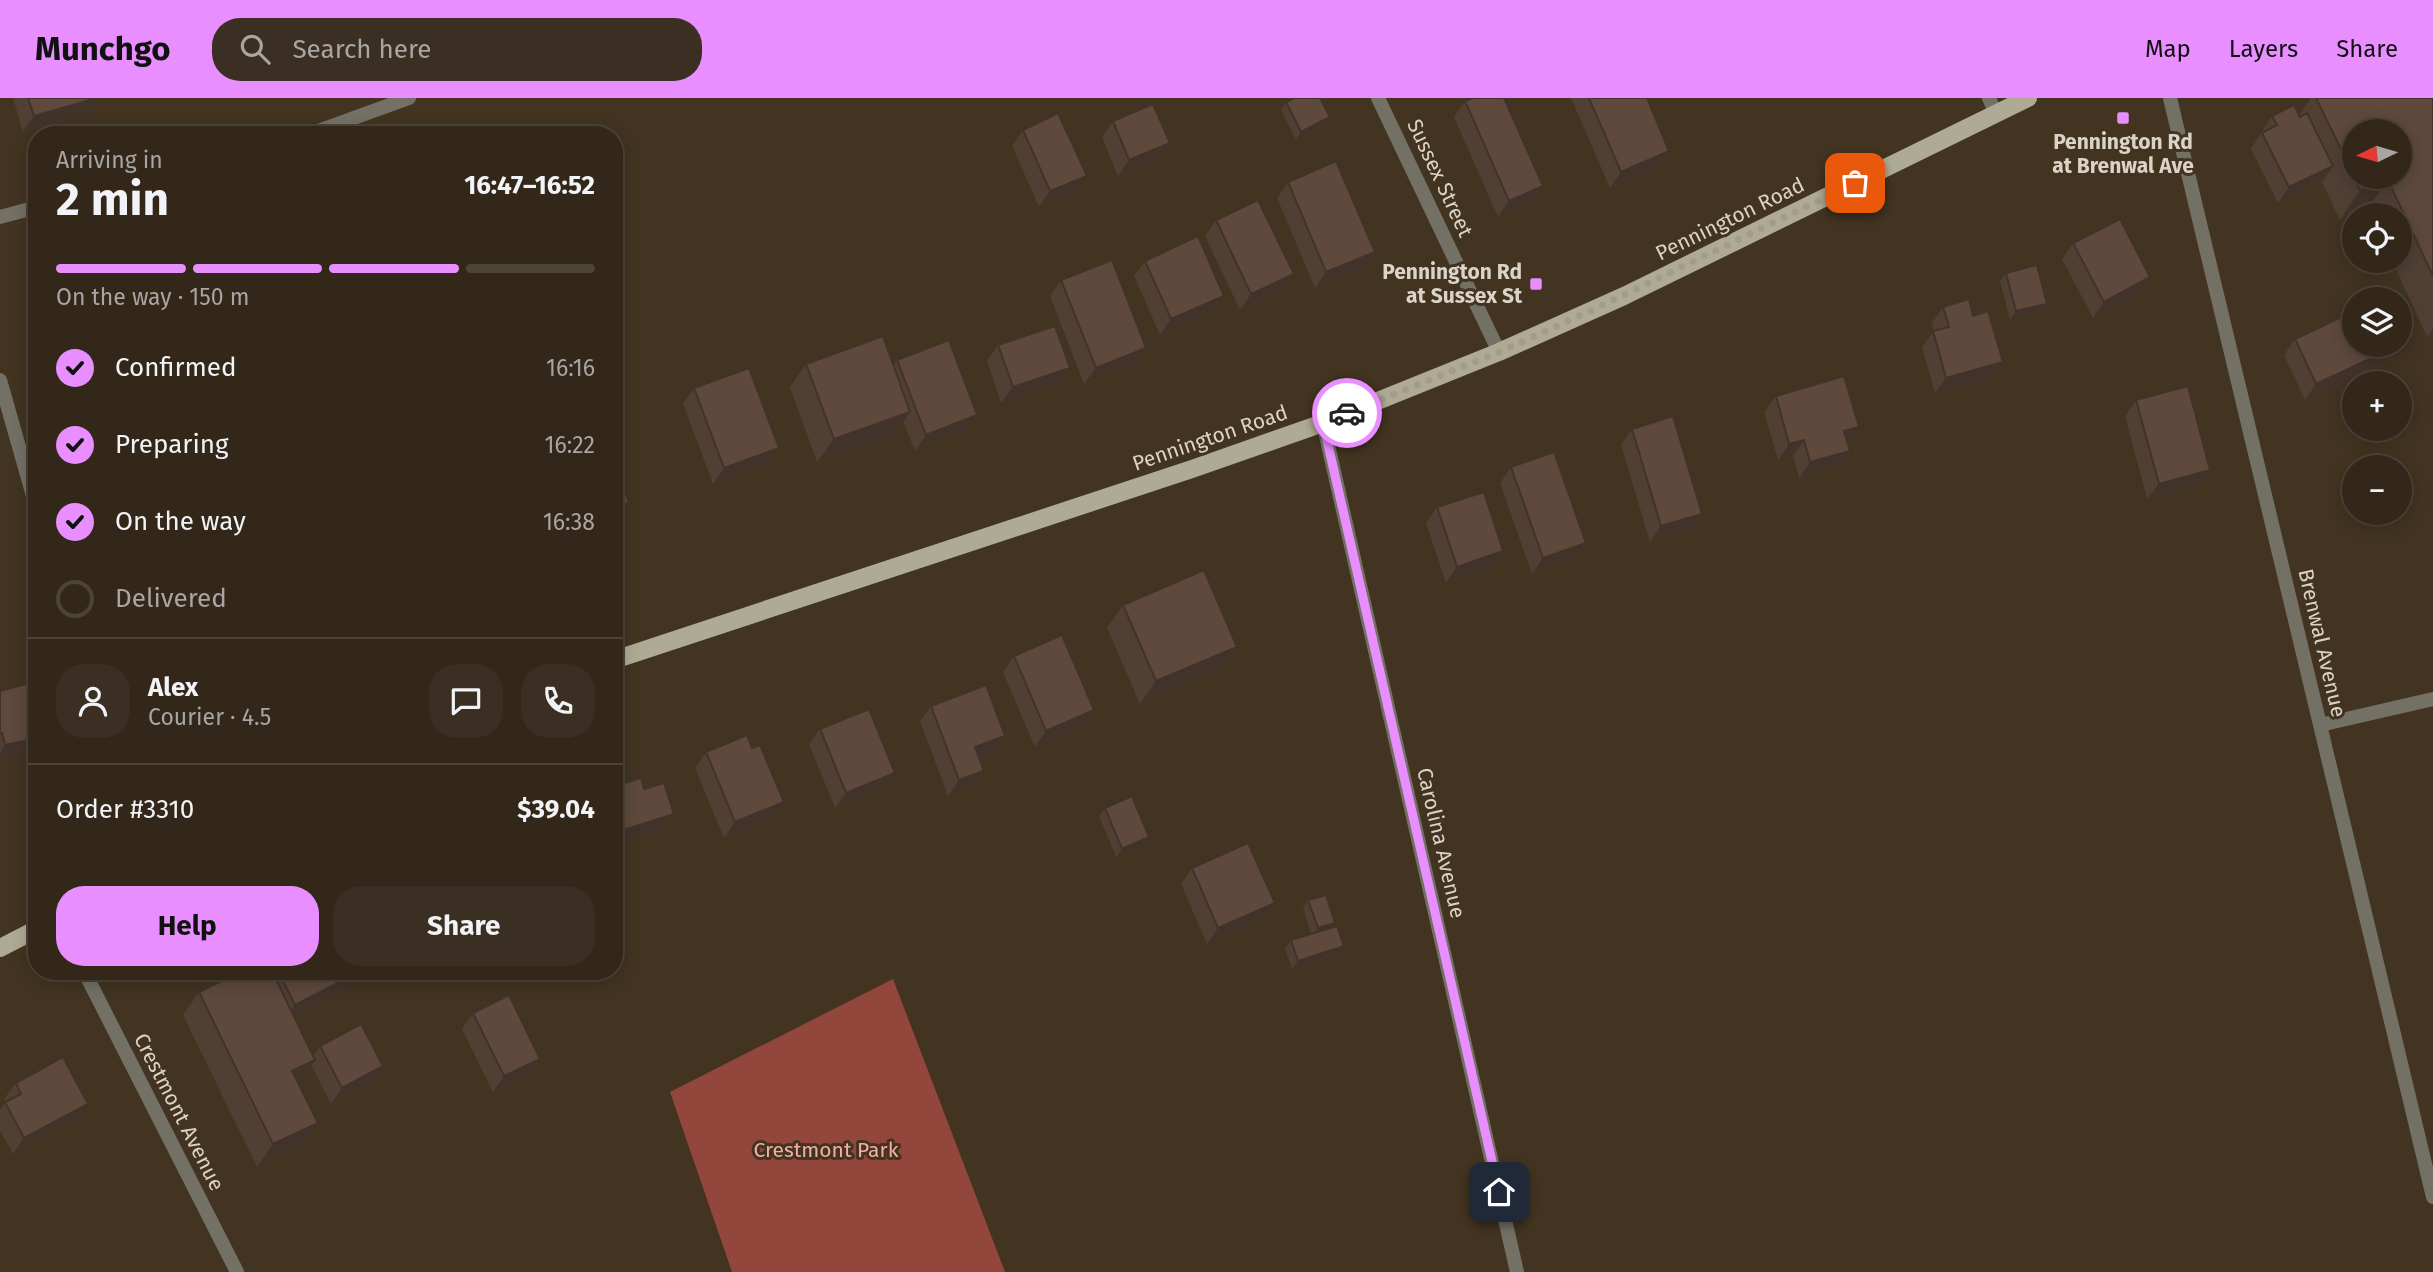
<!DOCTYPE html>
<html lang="en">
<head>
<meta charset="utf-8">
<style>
	body { margin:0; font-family:"Fira Sans",sans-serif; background:#3a2f22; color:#f1f3f6; height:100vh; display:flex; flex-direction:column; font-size:26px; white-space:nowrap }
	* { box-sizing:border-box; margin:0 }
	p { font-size:23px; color:#a8a5a2 }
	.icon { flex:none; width:38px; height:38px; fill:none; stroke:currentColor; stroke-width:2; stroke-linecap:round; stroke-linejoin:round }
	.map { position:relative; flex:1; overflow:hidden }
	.panel { position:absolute; left:28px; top:28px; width:595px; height:854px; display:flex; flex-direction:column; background:#322719; border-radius:28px; box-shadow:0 4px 18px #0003,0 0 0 2px #4d4438 }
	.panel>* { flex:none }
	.needle { width:46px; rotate:265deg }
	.buttons { position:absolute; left:2342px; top:21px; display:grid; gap:14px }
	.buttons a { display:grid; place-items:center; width:70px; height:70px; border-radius:50%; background:#322719; box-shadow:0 4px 18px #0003,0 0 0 2px #4d4438; font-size:35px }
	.pin { position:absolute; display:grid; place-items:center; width:60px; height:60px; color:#fff; margin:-30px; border-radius:14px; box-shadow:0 4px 10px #0006 }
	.courier { position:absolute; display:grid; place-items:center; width:70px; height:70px; margin:-35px; border:5px solid #e88eff; border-radius:50%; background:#fff; color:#222; box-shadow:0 2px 9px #0007 }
	.head em { font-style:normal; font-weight:700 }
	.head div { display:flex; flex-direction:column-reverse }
	.head { display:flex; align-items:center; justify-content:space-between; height:119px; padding:0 28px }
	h1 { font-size:46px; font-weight:700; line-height:52px }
	.bar { display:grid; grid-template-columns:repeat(4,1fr); gap:10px 7px; align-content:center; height:84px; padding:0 28px }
	.bar i { height:9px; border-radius:5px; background:#4d4438 }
	.bar .current { background:#e88eff }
	.bar p { grid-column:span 4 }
	.line { display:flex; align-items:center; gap:18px; padding:0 28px; border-top:2px solid #4d4438 }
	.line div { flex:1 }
	.round { display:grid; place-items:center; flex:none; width:74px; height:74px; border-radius:28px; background:#3a2f22 }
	ol { padding:0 28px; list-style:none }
	li { display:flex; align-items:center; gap:21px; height:77px }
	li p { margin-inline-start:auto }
	li .icon { padding:7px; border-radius:50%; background:#e88eff; color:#111; stroke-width:4 }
	li:last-child { color:#a8a5a2 }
	li i { width:38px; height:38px; border:4px solid #4d4438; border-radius:50% }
	.button { display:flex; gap:14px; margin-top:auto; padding:14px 28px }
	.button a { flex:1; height:80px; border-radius:28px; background:#e88eff; color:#111; font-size:28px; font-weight:700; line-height:80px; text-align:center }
	.button a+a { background:#3a2f22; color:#f1f3f6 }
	header { display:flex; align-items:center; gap:42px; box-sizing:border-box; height:98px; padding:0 35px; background:#e88eff; color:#111 }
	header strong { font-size:33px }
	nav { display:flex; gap:38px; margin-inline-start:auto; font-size:24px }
	.search { width:490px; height:63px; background:#3a2f22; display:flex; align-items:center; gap:18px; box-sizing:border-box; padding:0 24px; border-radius:28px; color:#a8a5a2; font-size:26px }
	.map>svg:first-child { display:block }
	.green { fill:#93463b }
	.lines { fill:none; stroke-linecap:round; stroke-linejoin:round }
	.lane { stroke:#737166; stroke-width:14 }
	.street { stroke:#737166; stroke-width:14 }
	.primary { stroke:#aeaa94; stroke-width:18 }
	.wall { fill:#513f34 }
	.shaded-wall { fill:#42332a }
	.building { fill:#5e493c; stroke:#42332a; stroke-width:2 }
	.done { stroke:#a59b8d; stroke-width:7; stroke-dasharray:0 12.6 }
	.route { stroke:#e88eff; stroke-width:9 }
	.poi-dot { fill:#e88eff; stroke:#423421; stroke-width:2.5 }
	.labels { text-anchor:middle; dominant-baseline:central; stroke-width:6; stroke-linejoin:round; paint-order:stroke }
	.poi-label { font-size:21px; font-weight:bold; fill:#dbd3c7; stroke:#423421 }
	.street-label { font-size:21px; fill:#dbd3c7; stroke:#423421 }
	.park-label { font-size:21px; fill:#f6aca0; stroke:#423421 }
</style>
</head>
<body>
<header>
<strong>Munchgo</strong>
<div class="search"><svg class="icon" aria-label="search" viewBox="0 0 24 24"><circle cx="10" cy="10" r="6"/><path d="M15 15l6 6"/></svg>Search here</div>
<nav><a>Map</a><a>Layers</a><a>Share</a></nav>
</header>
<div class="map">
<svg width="2433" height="1174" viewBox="0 0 2433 1174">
	<rect width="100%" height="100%" fill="#423421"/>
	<path class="green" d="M 893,881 L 1005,1174 L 732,1174 L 670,994 Z"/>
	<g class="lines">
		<path class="lane" d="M 1989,0 L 1996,16"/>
		<path class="street" d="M 1378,0 L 1499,254
			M 2170,0 L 2433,1099
			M 307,37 L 409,0
			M 0,119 L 37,109
			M 0,282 L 37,412
			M 1323,325 L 1517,1174
			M 2320,627 L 2433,601
			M 84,873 L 237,1174"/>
		<path class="primary" d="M 614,562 L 1192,371 L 1323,325 L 1499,254 L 1624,198 L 2028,0
			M 0,850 L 37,831"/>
	</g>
	<path class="wall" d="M 13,0 L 97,0 L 86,16 L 23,34 Z
		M 1571,0 L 1647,0 L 1669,53 L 1658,69 L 1610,90 Z
		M 2311,0 L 2433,0 L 2433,237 L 2427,239 L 2392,163 L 2399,163 L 2399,117 L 2370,117 L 2367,111 L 2340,122 L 2322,84 L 2278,105 L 2251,51 L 2272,18 L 2299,17 Z
		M 1465,3 L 1532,104 L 1498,119 L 1454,19 Z
		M 1286,4 L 1325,27 L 1296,42 L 1281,12 Z
		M 1113,23 L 1159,61 L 1118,78 L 1102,39 Z
		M 1023,32 L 1087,78 L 1076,94 L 1039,109 L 1012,48 Z
		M 1288,84 L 1364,170 L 1315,190 L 1277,100 Z
		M 1216,122 L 1294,176 L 1283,191 L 1240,212 L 1205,138 Z
		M 2073,145 L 2139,195 L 2093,220 L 2062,161 Z
		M 1145,163 L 1213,214 L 1160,237 L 1134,178 Z
		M 2006,175 L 2041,214 L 2010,222 L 2000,183 Z
		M 1061,182 L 1135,265 L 1084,286 L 1050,198 Z
		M 1943,209 L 2003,264 L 1991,280 L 1935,295 L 1922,249 L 1934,233 L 1932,225 Z
		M 2295,241 L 2376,269 L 2305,302 L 2284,257 Z
		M 998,247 L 1070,270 L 1058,285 L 1001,305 L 987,263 Z
		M 897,262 L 966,333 L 915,353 L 903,323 L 894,337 L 817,364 L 790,289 L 806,266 L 893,268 Z
		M 694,290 L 767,366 L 713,386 L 683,306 Z
		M 1776,298 L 1859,329 L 1848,345 L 1850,353 L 1838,369 L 1799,380 L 1793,358 L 1778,362 L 1764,314 Z
		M 2136,302 L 2210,372 L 2199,388 L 2147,401 L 2125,318 Z
		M 1632,331 L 1702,416 L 1691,431 L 1650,444 L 1621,347 Z
		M 1511,369 L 1575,461 L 1532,476 L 1500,385 Z
		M 1437,409 L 1503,453 L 1492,469 L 1446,485 L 1426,425 Z
		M 1123,507 L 1237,549 L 1221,572 L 1140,606 L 1107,530 Z
		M 1014,558 L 1083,628 L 1035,649 L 1003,574 Z
		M 37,583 L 37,653 L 0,662 L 0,593 Z
		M 931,608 L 1005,638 L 994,654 L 979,659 L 973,689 L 948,698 L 920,623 Z
		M 820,631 L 884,691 L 835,710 L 809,646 Z
		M 752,650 L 784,704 L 773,720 L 724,740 L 695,670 L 706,654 Z
		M 1105,710 L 1149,739 L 1143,747 L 1116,759 L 1099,718 Z
		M 1192,770 L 1275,805 L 1264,821 L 1207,846 L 1181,786 Z
		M 1308,802 L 1332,830 L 1338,856 L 1292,871 L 1285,851 L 1291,842 L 1311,836 L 1303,810 Z
		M 242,873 L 361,873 L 350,889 L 294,918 L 313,958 L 320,948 L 372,984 L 331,1006 L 311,967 L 298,985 L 302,1048 L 257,1069 L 183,917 L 199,894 Z
		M 372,873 L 398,873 L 378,885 Z
		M 473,915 L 540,961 L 528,976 L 493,994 L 462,931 Z
		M 16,985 L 77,1022 L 13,1056 L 0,1032 L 0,1012 L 6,1004 L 4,1001 Z"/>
	<path class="shaded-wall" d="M 97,0 L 86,16 L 23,34 L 34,18 Z
		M 1330,19 L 1325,27 L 1296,42 L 1301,34 Z
		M 1170,45 L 1159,61 L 1118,78 L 1129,62 Z
		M 1669,53 L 1658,69 L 1610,90 L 1621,74 Z
		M 2333,68 L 2322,84 L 2278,105 L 2289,89 Z
		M 1087,78 L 1076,94 L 1039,109 L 1050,93 Z
		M 2388,82 L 2367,111 L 2340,122 L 2360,92 Z
		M 1543,88 L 1532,104 L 1498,119 L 1509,103 Z
		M 1375,154 L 1364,170 L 1315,190 L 1326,174 Z
		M 1294,176 L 1283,191 L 1240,212 L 1251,196 Z
		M 2150,179 L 2139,195 L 2093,220 L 2104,204 Z
		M 1224,198 L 1213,214 L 1160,237 L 1171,221 Z
		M 2047,206 L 2041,214 L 2010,222 L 2016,213 Z
		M 2433,231 L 2433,237 L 2427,239 Z
		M 1146,250 L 1135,265 L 1084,286 L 1096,270 Z
		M 2387,253 L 2376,269 L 2305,302 L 2316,286 Z
		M 2003,264 L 1991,280 L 1935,295 L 1946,280 Z
		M 1070,270 L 1058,285 L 1001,305 L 1013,289 Z
		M 910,314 L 894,337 L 817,364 L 834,341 Z
		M 977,317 L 966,333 L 915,353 L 926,337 Z
		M 1859,329 L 1848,345 L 1833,349 L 1844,333 Z
		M 1804,342 L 1793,358 L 1778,362 L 1789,346 Z
		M 779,350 L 767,366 L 713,386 L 724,370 Z
		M 1850,353 L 1838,369 L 1799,380 L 1810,364 Z
		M 2210,372 L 2199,388 L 2147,401 L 2159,386 Z
		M 629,405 L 618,421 L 614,422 L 614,410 Z
		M 1702,416 L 1691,431 L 1650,444 L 1661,428 Z
		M 1586,445 L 1575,461 L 1532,476 L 1543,460 Z
		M 1503,453 L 1492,469 L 1446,485 L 1457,469 Z
		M 1237,549 L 1221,572 L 1140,606 L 1156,583 Z
		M 1094,612 L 1083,628 L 1035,649 L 1046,633 Z
		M 1005,638 L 994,654 L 964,665 L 975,649 Z
		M 37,640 L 37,653 L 0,662 L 0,655 L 5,647 Z
		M 984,673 L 973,689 L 948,698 L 959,682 Z
		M 895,675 L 884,691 L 835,710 L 846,695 Z
		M 784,704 L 773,720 L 724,740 L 735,724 Z
		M 674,716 L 663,732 L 614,747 L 614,735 Z
		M 1149,739 L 1143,747 L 1116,759 L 1122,751 Z
		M 1275,805 L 1264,821 L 1207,846 L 1218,830 Z
		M 1335,825 L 1329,833 L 1312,838 L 1318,830 Z
		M 1344,848 L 1338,856 L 1292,871 L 1298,863 Z
		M 361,873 L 350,889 L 284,923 L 295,907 Z
		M 385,873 L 398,873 L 378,885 Z
		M 540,961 L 528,976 L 493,994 L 504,978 Z
		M 315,962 L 299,985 L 292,973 Z
		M 383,968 L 372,984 L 331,1006 L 342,990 Z
		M 88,1006 L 77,1022 L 13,1056 L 24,1040 Z
		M 318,1025 L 302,1048 L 257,1069 L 273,1046 Z"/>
	<path class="building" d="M 28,0 L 97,0 L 34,18 Z
		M 1294,0 L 1320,0 L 1330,19 L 1301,34 L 1286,4 Z
		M 1473,0 L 1504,0 L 1543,88 L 1509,103 L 1465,3 Z
		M 1589,0 L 1647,0 L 1669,53 L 1621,74 Z
		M 2316,0 L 2433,0 L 2433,178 L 2388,82 L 2360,92 L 2354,79 L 2399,79 L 2399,33 L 2354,33 L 2354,78 Z
		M 1153,6 L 1170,45 L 1129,62 L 1113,23 Z
		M 2294,7 L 2300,19 L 2307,15 L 2333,68 L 2289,89 L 2262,35 L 2277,27 L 2272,18 Z
		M 1058,15 L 1087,78 L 1050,93 L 1023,32 Z
		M 1336,63 L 1375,154 L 1326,174 L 1288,84 Z
		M 1258,102 L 1294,176 L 1251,196 L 1216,122 Z
		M 2120,121 L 2150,179 L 2104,204 L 2073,145 Z
		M 1198,138 L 1224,198 L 1171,221 L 1145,163 Z
		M 1112,162 L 1146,250 L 1096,270 L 1061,182 Z
		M 2037,167 L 2047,206 L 2016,213 L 2006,175 Z
		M 1969,201 L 1973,218 L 1988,213 L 2003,264 L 1946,280 L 1933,233 L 1949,229 L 1943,209 Z
		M 2354,213 L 2354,247 L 2384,247 L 2387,253 L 2316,286 L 2295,241 Z
		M 1055,228 L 1070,270 L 1013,289 L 998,247 Z
		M 883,238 L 910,314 L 834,341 L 806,266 Z
		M 949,242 L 977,317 L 926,337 L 897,262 Z
		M 749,270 L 779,350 L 724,370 L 694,290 Z
		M 1844,278 L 1859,329 L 1844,333 L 1850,353 L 1810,364 L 1804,342 L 1789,346 L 1776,298 Z
		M 2188,288 L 2210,372 L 2159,386 L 2136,302 Z
		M 1673,318 L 1702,416 L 1661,428 L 1632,331 Z
		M 1554,354 L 1586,445 L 1543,460 L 1511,369 Z
		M 614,364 L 629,405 L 614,410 Z
		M 1484,394 L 1503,453 L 1457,469 L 1437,409 Z
		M 1204,472 L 1237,549 L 1156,583 L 1123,507 Z
		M 1062,537 L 1094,612 L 1046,633 L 1014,558 Z
		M 37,583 L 37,640 L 5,647 L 2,635 L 0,636 L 0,593 Z
		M 986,587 L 1005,638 L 975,649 L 984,673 L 959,682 L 931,608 Z
		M 869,611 L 895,675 L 846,695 L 820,631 Z
		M 747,637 L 752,650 L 760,647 L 784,704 L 735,724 L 706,654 Z
		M 641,680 L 644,691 L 664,685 L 674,716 L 614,735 L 614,688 Z
		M 1132,698 L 1149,739 L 1122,751 L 1105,710 Z
		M 1248,745 L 1275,805 L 1218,830 L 1192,770 Z
		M 1326,797 L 1335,825 L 1318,830 L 1308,802 Z
		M 1337,828 L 1344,848 L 1298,863 L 1291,842 Z
		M 242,873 L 272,873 L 315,962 L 292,973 L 318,1025 L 273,1046 L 199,894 Z
		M 278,873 L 361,873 L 295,907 Z
		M 509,897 L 540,961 L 504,978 L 473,915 Z
		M 361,926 L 383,968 L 342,990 L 320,948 Z
		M 63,959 L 88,1006 L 24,1040 L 5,1004 L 21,996 L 16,985 Z"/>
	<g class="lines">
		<path class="done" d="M 1347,315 L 1499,254 L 1599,209 L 1855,85"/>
		<path class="route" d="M 1347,315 L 1323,325 L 1499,1094"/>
	</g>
	<g class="poi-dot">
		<rect x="2116" y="13" width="14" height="14" rx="3.5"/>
		<rect x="1529" y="179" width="14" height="14" rx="3.5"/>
	</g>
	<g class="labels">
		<g class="poi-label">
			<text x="2123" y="44">Pennington Rd<tspan x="2123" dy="24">at Brenwal Ave</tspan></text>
			<text x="1522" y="174" text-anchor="end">Pennington Rd<tspan x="1522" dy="24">at Sussex St</tspan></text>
		</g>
		<g class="street-label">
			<text transform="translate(1440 80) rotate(65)">Sussex Street</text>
			<text transform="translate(1730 121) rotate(-26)">Pennington Road</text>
			<text transform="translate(1210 340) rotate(-19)">Pennington Road</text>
			<text transform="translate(2322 545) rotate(77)">Brenwal Avenue</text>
			<text transform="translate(1441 745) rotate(77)">Carolina Avenue</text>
			<text transform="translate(179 1014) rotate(63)">Crestmont Avenue</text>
		</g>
		<g class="park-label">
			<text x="826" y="1052">Crestmont Park</text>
		</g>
	</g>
</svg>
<div class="buttons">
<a><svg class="needle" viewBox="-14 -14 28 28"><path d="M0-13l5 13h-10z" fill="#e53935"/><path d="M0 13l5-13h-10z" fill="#a8a5a2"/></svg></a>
<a><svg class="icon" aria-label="locate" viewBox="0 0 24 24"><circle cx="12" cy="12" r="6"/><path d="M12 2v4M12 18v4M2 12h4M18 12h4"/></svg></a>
<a><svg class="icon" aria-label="layers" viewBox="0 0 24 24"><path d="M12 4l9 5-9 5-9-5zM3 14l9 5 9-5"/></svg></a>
<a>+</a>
<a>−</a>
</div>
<div class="pin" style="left:1855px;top:85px;background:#ea580c"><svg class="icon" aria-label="bag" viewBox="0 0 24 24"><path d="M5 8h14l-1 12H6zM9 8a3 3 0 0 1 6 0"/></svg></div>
<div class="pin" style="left:1499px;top:1094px;background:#1f2937"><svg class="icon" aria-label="home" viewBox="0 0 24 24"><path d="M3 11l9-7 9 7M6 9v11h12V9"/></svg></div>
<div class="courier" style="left:1347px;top:315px"><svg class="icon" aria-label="car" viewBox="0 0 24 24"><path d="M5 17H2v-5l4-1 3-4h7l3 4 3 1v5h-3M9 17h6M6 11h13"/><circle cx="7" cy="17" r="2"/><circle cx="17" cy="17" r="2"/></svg></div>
<section class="panel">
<div class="head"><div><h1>2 min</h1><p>Arriving in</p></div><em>16:47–16:52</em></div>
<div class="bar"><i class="current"></i><i class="current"></i><i class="current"></i><i></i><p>On the way · 150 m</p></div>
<ol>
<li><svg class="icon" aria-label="check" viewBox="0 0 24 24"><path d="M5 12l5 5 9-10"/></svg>Confirmed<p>16:16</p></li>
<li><svg class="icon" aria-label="check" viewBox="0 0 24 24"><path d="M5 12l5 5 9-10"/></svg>Preparing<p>16:22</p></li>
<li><svg class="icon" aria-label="check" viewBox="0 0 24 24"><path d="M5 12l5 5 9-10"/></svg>On the way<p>16:38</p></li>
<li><i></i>Delivered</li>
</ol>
<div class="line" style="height:126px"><a class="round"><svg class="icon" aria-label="person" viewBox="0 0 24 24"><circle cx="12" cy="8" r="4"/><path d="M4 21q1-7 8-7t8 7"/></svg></a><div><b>Alex</b><p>Courier · 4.5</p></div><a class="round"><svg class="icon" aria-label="chat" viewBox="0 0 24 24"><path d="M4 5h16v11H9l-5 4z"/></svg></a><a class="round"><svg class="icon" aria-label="phone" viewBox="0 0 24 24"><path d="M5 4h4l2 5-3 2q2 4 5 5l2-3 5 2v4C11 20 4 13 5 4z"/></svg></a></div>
<div class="line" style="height:91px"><div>Order #3310</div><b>$39.04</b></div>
<div class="button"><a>Help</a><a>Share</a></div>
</section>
</div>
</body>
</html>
